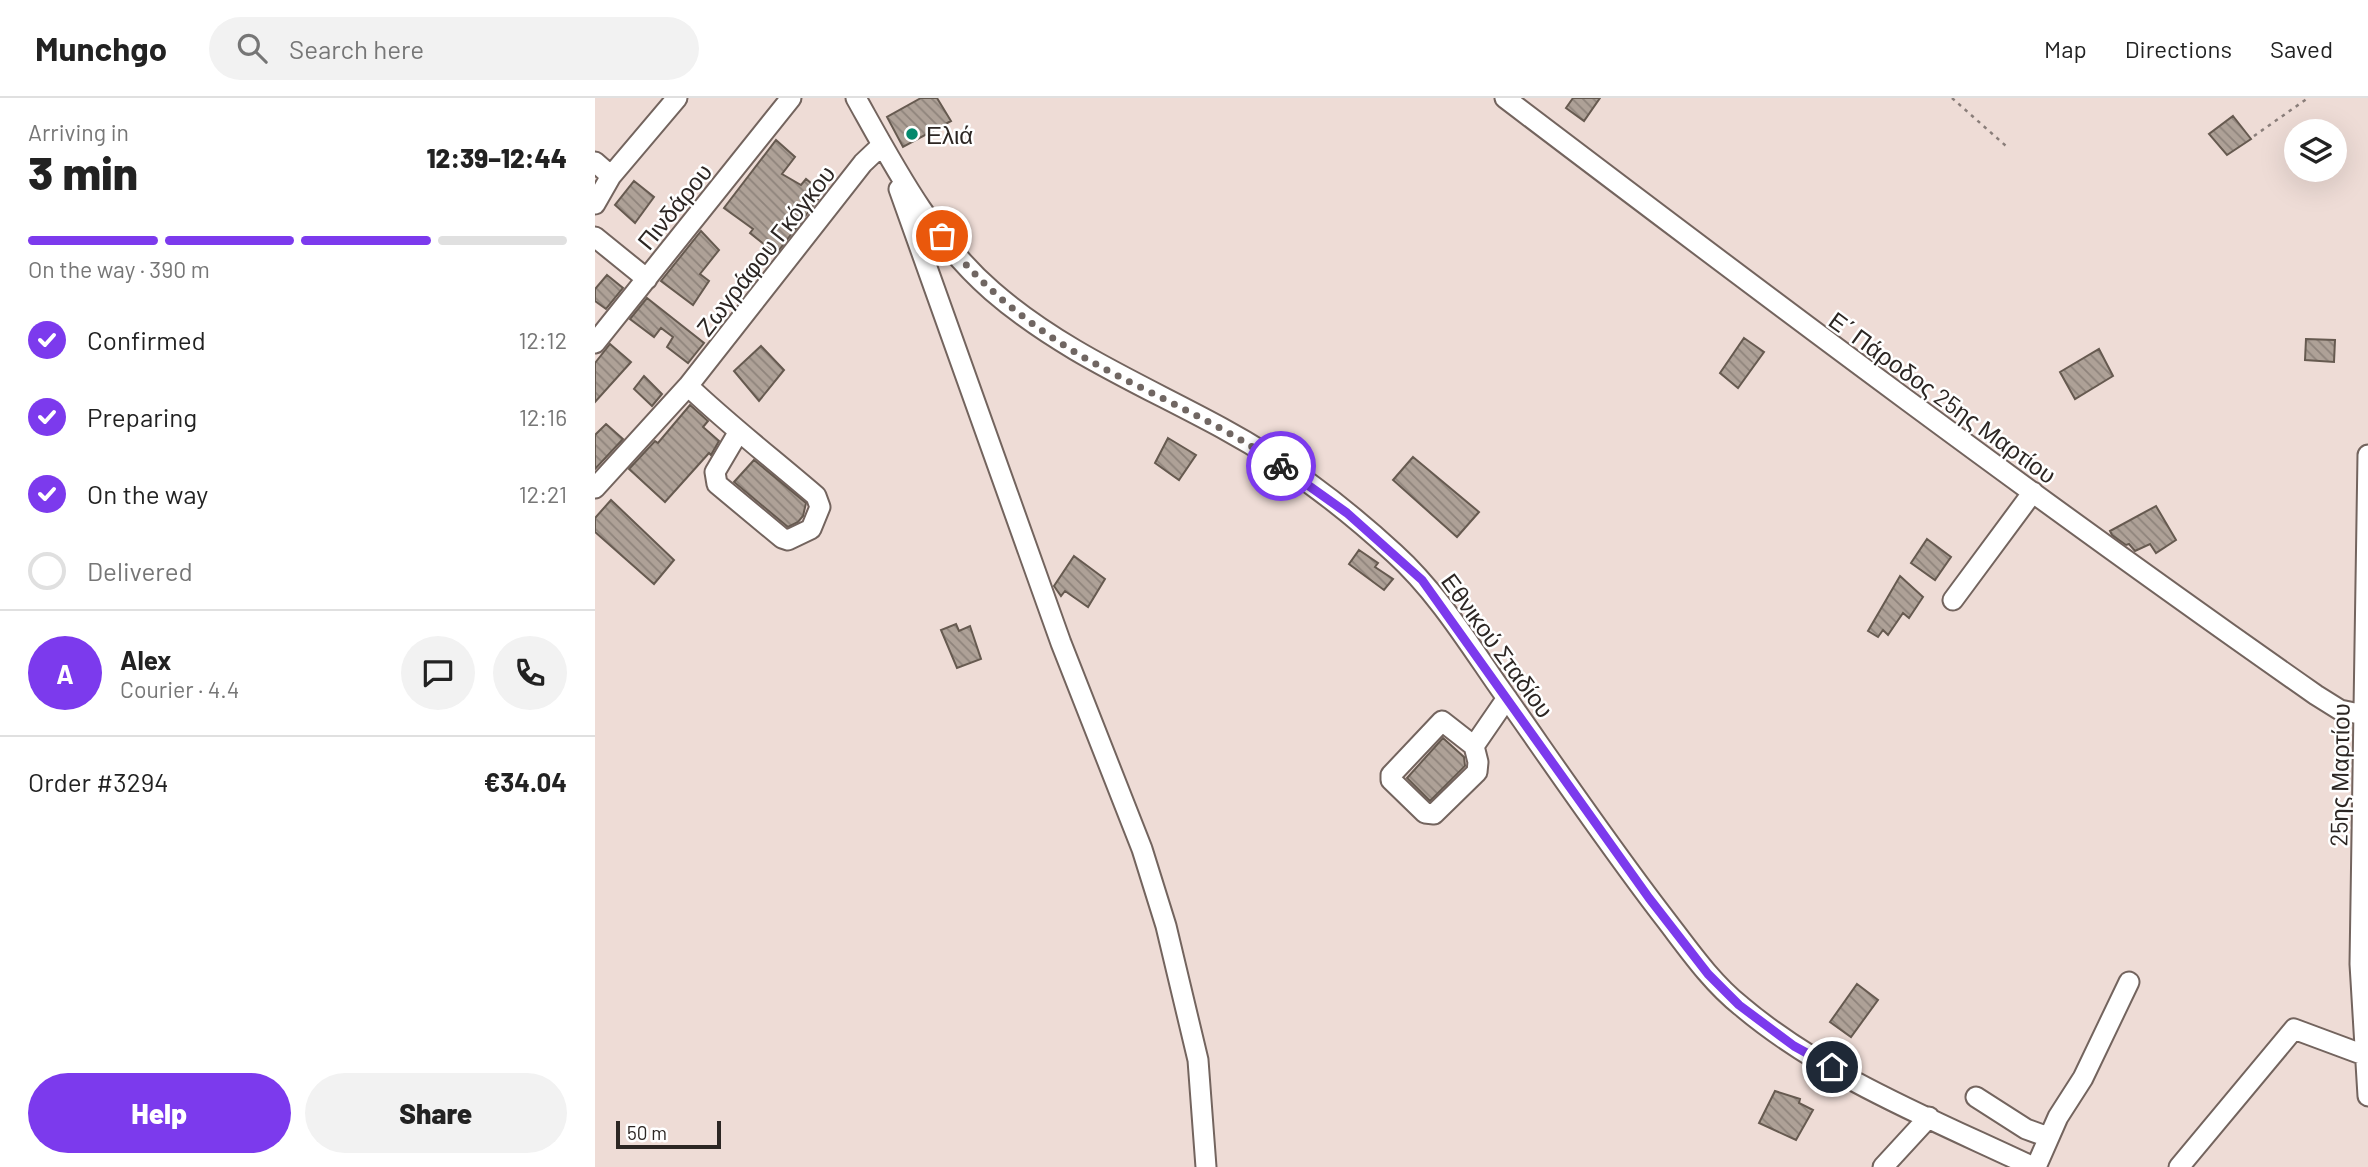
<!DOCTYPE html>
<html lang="en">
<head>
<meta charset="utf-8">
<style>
	body { margin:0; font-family:Barlow,sans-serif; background:#f2f2f2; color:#222; height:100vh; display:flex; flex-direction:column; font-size:26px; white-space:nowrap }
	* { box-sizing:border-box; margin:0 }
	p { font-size:23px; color:#767676 }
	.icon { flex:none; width:38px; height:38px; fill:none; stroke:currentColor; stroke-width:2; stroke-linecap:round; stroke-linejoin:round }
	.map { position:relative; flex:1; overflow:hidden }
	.side { display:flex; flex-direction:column; background:#fff; width:595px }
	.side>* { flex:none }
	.tools { position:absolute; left:1689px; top:21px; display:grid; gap:14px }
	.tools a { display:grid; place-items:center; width:63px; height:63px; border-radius:50%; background:#fff; box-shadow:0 7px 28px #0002; font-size:35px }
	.scale { position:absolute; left:21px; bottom:18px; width:105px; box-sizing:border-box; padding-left:7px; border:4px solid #2c2623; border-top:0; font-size:19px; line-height:24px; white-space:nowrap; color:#2c2623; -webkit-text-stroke:5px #fff; paint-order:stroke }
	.pin { position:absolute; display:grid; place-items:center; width:60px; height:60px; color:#fff; margin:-30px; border:4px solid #fff; border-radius:50%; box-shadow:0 2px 7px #0007 }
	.courier { position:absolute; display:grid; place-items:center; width:70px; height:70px; margin:-35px; border:5px solid #7c3aed; border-radius:50%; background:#fff; color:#222; box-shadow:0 2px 9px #0007 }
	.headline em { font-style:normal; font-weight:800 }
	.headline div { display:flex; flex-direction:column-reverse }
	.headline { display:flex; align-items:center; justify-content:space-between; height:119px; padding:0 28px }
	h1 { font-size:46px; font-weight:800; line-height:52px }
	.bar { display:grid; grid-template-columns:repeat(4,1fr); gap:10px 7px; align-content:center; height:84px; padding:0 28px }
	.bar i { height:9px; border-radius:5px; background:#e0e0e0 }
	.bar .current { background:#7c3aed }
	.bar p { grid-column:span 4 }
	.line { display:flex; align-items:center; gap:18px; padding:0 28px; border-top:2px solid #e0e0e0 }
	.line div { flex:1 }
	.round { display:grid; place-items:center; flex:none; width:74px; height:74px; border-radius:37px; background:#f2f2f2 }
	ol { padding:0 28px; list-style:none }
	li { display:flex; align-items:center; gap:21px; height:77px }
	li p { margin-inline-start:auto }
	li .icon { padding:7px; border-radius:50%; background:#7c3aed; color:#fff; stroke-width:4 }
	li:last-child { color:#767676 }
	li i { width:38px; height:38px; border:4px solid #e0e0e0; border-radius:50% }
	.action { display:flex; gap:14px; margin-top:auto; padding:14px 28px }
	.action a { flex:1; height:80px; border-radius:42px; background:#7c3aed; color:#fff; font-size:28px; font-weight:800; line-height:80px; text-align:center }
	.action a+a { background:#f2f2f2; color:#222 }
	header { display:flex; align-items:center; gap:42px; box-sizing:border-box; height:98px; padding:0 35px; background:#fff; border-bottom:2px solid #e0e0e0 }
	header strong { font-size:33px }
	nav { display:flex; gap:38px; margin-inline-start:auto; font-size:24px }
	.search { width:490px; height:63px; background:#f2f2f2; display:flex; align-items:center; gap:18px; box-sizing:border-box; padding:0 24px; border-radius:38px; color:#767676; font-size:26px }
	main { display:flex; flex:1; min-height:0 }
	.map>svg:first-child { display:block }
	.building { fill:url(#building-back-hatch); stroke:#665a50; stroke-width:2 }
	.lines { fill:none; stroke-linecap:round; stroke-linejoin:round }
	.minor-casing { stroke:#73645e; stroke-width:23 }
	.path { stroke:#8a7e7a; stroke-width:2.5; stroke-dasharray:3.5 5; stroke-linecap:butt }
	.minor { stroke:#fff; stroke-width:19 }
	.done { stroke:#706662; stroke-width:7; stroke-dasharray:0 12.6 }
	.route { stroke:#7c3aed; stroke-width:9 }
	.poi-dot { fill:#04896d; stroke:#fff; stroke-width:2.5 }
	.labels { text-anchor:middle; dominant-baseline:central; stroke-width:5; stroke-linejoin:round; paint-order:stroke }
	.poi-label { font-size:24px; fill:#2c2623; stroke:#fff; text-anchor:start }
	.street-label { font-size:24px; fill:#2c2623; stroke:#fff }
</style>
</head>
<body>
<header>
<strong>Munchgo</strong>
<div class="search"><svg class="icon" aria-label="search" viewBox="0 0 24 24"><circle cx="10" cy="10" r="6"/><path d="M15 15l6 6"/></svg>Search here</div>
<nav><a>Map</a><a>Directions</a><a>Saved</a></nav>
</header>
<main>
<section class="side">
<div class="headline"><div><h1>3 min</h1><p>Arriving in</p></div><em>12:39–12:44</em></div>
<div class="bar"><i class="current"></i><i class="current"></i><i class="current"></i><i></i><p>On the way · 390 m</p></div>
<ol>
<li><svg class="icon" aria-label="check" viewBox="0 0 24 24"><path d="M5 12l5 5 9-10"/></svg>Confirmed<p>12:12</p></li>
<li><svg class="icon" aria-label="check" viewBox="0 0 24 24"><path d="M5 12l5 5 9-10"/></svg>Preparing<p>12:16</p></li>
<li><svg class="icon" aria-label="check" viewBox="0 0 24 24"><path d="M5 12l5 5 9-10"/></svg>On the way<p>12:21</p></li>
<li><i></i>Delivered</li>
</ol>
<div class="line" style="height:126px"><b class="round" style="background:#7c3aed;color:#fff">A</b><div><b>Alex</b><p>Courier · 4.4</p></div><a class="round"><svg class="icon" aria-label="chat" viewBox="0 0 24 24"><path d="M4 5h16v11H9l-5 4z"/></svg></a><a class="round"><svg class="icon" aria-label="phone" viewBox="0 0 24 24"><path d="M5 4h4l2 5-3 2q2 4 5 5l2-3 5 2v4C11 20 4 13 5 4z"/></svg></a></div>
<div class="line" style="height:91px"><div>Order #3294</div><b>€34.04</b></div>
<div class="action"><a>Help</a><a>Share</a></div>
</section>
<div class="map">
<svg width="1773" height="1069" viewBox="0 0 1773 1069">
	<defs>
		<pattern id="building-back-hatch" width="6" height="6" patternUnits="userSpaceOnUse" patternTransform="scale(1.75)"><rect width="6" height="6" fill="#aea197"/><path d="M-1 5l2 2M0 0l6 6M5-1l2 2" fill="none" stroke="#8e837b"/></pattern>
	</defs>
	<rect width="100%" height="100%" fill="#eedcd6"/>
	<path class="building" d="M 326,0 L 342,0 L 356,23 L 308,49 L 292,19 Z
		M 978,0 L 1005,0 L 989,23 L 971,10 Z
		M 1638,18 L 1656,41 L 1632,57 L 1614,36 Z
		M 181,42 L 200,59 L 187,76 L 206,87 L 211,81 L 228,95 L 181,156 L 155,135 L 158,131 L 129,110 Z
		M 39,83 L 59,99 L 40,125 L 20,107 Z
		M 106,133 L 124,152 L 105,176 L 114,183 L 98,207 L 66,183 Z
		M 12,177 L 28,190 L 11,211 L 0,203 L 0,191 Z
		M 52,200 L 109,245 L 93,265 L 72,249 L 78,239 L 66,230 L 59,239 L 35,221 Z
		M 1149,240 L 1169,254 L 1143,290 L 1125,275 Z
		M 1711,241 L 1740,242 L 1739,264 L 1710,262 Z
		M 15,246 L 36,264 L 0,304 L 0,265 Z
		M 166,248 L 189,272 L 164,303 L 139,273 Z
		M 1504,251 L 1518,278 L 1480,301 L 1465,274 Z
		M 49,278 L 67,296 L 57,308 L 39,291 Z
		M 95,307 L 113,323 L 108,329 L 124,343 L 116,357 L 114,355 L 70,404 L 34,371 L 60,343 L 63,345 Z
		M 11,326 L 28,341 L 0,371 L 0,337 Z
		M 573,340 L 601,357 L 584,382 L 560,365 Z
		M 818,359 L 884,414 L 862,439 L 798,382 Z
		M 159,362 L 211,405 L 208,418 L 203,424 L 193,429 L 139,384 Z
		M 16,402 L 79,462 L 59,486 L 0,434 L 0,420 Z
		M 1561,408 L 1581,442 L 1561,455 L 1555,446 L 1540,453 L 1534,446 L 1531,447 L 1517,437 L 1515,433 Z
		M 1332,441 L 1356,459 L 1340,482 L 1316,465 Z
		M 764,452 L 783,465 L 780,469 L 798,481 L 789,492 L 754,466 Z
		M 479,458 L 510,481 L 493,509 L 470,493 L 466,498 L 459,488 Z
		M 1305,478 L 1328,499 L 1314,520 L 1308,515 L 1293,537 L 1288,532 L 1283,539 L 1273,533 Z
		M 361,526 L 364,533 L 375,528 L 386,561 L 362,570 L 346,532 Z
		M 848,640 L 869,659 L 870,668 L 835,703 L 812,680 Z
		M 1262,886 L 1283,902 L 1256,939 L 1235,924 Z
		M 1180,993 L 1205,1001 L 1204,1005 L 1218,1012 L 1201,1042 L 1164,1025 Z"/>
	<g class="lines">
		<g class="minor-casing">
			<path id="minor" d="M 261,0 C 299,68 336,140 397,193 C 466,253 548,287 627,330 C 688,363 748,408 799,455 C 841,493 872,543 904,589 C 959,667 1013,747 1071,822 C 1094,852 1116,884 1146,908 C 1230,979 1339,1022 1438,1069
				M 910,0 C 1177,203 1445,404 1721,597 L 1745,612 L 1769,617
				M 0,64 L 16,78
				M 304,91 L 466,545 L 547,751 L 571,828 L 603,962 L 611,1069
				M 0,106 L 16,78 L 82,0
				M 0,139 L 52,181
				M 0,245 L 196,0
				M 93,288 C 134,327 178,361 221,398 L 225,409 L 216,431 L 193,442 L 187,440 L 122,386 L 120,374 L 143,335
				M 1773,357 L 1765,866 L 1773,998
				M 0,390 L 93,288 L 268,65 L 287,47
				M 1358,502 L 1438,394
				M 879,648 L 847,623 L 796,677 L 796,682 L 830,715 L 839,716 L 882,674 L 883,664 L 879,648 L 912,600
				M 1381,999 L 1431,1031 L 1453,1039
				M 1288,1069 L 1334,1019
				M 1441,1069 L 1463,1019 L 1488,980 L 1534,884
				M 1584,1069 L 1699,931 L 1769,957"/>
		</g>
		<path class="path" d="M 1357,0 L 1411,48
			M 1659,38 L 1713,0"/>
		<use href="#minor" class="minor"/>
	</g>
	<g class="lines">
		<path class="done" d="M 347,138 C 389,193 446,237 508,270 C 568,302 630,328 686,368"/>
		<path class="route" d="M 686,368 L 752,415 L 827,482 L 1054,800 L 1113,876 L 1144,907 L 1199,948 L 1237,969"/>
	</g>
	<circle class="poi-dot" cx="317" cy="36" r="7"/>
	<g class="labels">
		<g class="poi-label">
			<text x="331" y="36">Ελιά</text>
		</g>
		<g class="street-label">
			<text transform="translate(79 108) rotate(-51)">Πινδάρου</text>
			<text transform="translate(170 152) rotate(-52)">Ζωγράφου Γκόγκου</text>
			<text transform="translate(1348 299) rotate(36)">Ε΄ Πάροδος 25ης Μαρτίου</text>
			<text transform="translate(903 547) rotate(54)">Εθνικού Σταδίου</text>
			<text transform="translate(1744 677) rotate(-89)">25ης Μαρτίου</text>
		</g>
	</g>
</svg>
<div class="tools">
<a><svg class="icon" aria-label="layers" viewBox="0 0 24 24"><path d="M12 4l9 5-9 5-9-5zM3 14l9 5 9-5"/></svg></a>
</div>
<div class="scale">50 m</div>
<div class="pin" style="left:347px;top:138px;background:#ea580c"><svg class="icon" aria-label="bag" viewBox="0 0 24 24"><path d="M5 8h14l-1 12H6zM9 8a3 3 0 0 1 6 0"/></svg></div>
<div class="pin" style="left:1237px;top:969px;background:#1f2937"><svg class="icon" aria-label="home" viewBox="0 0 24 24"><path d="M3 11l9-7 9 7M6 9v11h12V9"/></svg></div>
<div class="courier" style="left:686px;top:368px"><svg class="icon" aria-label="bike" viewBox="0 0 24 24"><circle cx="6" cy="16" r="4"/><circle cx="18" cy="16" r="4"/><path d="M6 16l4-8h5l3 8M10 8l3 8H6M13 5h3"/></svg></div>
</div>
</main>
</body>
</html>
